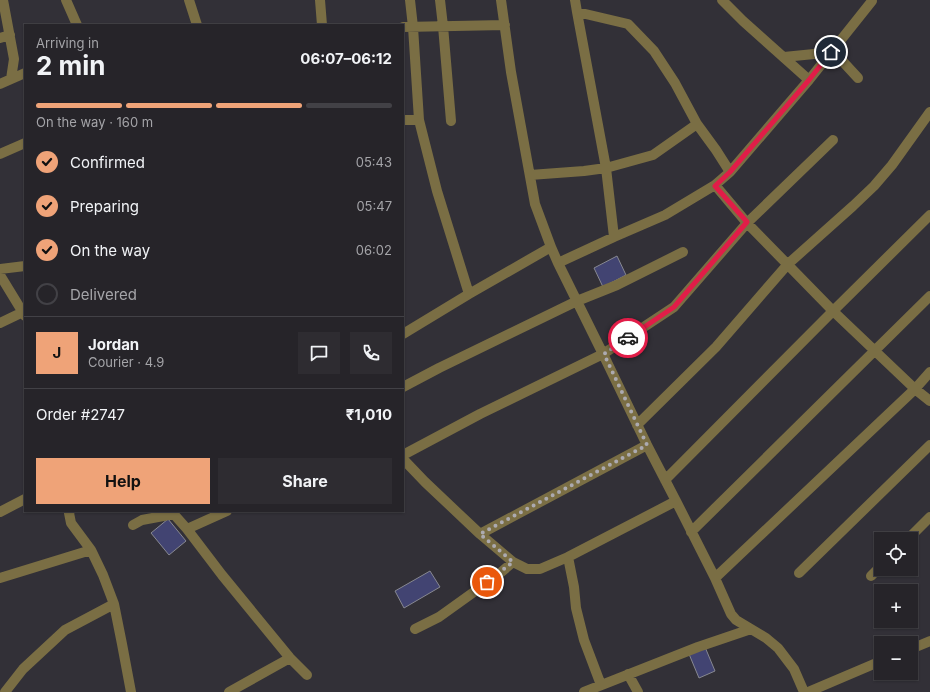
<!DOCTYPE html>
<html lang="en">
<head>
<meta charset="utf-8">
<style>
	body { margin:0; font-family:Inter,sans-serif; background:#2e2c31; color:#f1f3f6; height:100vh; display:flex; flex-direction:column; font-size:15px; white-space:nowrap }
	* { box-sizing:border-box; margin:0 }
	p { font-size:13px; color:#a4a4a8 }
	.icon { flex:none; width:22px; height:22px; fill:none; stroke:currentColor; stroke-width:2; stroke-linecap:round; stroke-linejoin:round }
	.map { position:relative; flex:1; overflow:hidden }
	.sheet { position:absolute; left:24px; top:24px; width:380px; height:488px; display:flex; flex-direction:column; background:#262429; border-radius:0px; box-shadow:0 1px 3px #0004,0 0 0 1px #424146 }
	.sheet>* { flex:none }
	.controls { position:absolute; left:874px; top:532px; display:grid; gap:8px }
	.controls a { display:grid; place-items:center; width:44px; height:44px; border-radius:0px; background:#262429; box-shadow:0 1px 3px #0004,0 0 0 1px #424146; font-size:20px }
	.pin { position:absolute; display:grid; place-items:center; width:34px; height:34px; color:#fff; margin:-17px; border:2px solid #fff; border-radius:50%; box-shadow:0 1px 4px #0007 }
	.courier { position:absolute; display:grid; place-items:center; width:40px; height:40px; margin:-20px; border:3px solid #e11d48; border-radius:50%; background:#fff; color:#222; box-shadow:0 1px 5px #0007 }
	.overview em { font-style:normal; font-weight:700 }
	.overview div { display:flex; flex-direction:column-reverse }
	.overview { display:flex; align-items:center; justify-content:space-between; height:68px; padding:0 12px }
	h1 { font-size:26px; font-weight:700; line-height:30px }
	.bar { display:grid; grid-template-columns:repeat(4,1fr); gap:6px 4px; align-content:center; height:48px; padding:0 12px }
	.bar i { height:5px; border-radius:3px; background:#424146 }
	.bar .active { background:#efa378 }
	.bar p { grid-column:span 4 }
	.line { display:flex; align-items:center; gap:10px; padding:0 12px; border-top:1px solid #424146 }
	.line div { flex:1 }
	.round { display:grid; place-items:center; flex:none; width:42px; height:42px; border-radius:0px; background:#2e2c31 }
	ol { padding:0 12px; list-style:none }
	li { display:flex; align-items:center; gap:12px; height:44px }
	li p { margin-inline-start:auto }
	li .icon { padding:4px; border-radius:50%; background:#efa378; color:#111; stroke-width:4 }
	li:last-child { color:#a4a4a8 }
	li i { width:22px; height:22px; border:2px solid #424146; border-radius:50% }
	.action { display:flex; gap:8px; margin-top:auto; padding:8px 12px }
	.action a { flex:1; height:46px; border-radius:0px; background:#efa378; color:#111; font-size:16px; font-weight:700; line-height:46px; text-align:center }
	.action a+a { background:#2e2c31; color:#f1f3f6 }
	.map>svg:first-child { display:block }
	.building { fill:#424472; stroke:#878891 }
	.lines { fill:none; stroke-linecap:round; stroke-linejoin:round }
	.street { stroke:#7a6e44; stroke-width:10 }
	.done { stroke:#acaab0; stroke-width:4; stroke-dasharray:0 7.2 }
	.route { stroke:#e11d48; stroke-width:5 }
</style>
</head>
<body>
<div class="map">
<svg width="930" height="692" viewBox="0 0 930 692">
	<rect width="100%" height="100%" fill="#323037"/>
	<path class="building" d="M 617,256 L 626,275 L 603,287 L 594,268 Z
		M 168,519 L 186,541 L 169,555 L 151,533 Z
		M 430,571 L 440,587 L 404,608 L 395,591 Z
		M 705,647 L 715,671 L 699,678 L 689,654 Z"/>
	<g class="lines">
		<path class="street" d="M 3,0 L 14,59 L 11,79
			M 66,0 L 77,25
			M 189,0 L 197,25
			M 320,0 L 322,25
			M 410,0 L 413,27 L 419,120 L 437,191 L 469,294
			M 440,0 L 443,26 L 451,121
			M 575,0 L 577,12 L 606,168 L 614,237
			M 722,0 L 743,21 L 809,80
			M 577,12 L 628,24 L 654,51 L 675,83 L 697,124 L 716,150 L 730,172
			M 403,27 L 505,25
			M 0,38 L 10,35
			M 784,57 L 834,52 L 858,78
			M 0,84 L 25,73
			M 403,120 L 419,120
			M 0,154 L 25,143
			M 530,175 L 584,171 L 606,168 L 653,155 L 697,124
			M 715,185 L 747,223 L 833,311 L 915,389 L 930,401
			M 558,263 L 614,237 L 665,215 L 715,185 L 730,172 L 809,80 L 872,1
			M 0,269 L 25,266
			M 0,275 L 25,316
			M 0,323 L 23,312
			M 403,334 L 469,294 L 551,247
			M 403,387 L 439,368 L 577,301 L 617,285 L 683,252
			M 637,425 L 716,347 L 788,264 L 853,206 L 874,186 L 892,165 L 930,112
			M 403,455 L 480,414 L 603,354 L 674,307 L 747,223 L 833,140
			M 403,459 L 425,482 L 480,534 L 513,562 L 527,569 L 540,569 L 568,557 L 676,501 L 647,445 L 603,354 L 558,263 L 551,247 L 535,204 L 511,72 L 501,0
			M 665,480 L 833,311 L 930,215
			M 676,501 L 715,578 L 731,614 L 736,620 L 766,638 L 778,648 L 794,669 L 804,692
			M 70,511 L 69,513 L 71,523 L 91,550 L 103,575 L 114,604 L 122,644 L 131,692
			M 171,511 L 187,529 L 222,575 L 290,658 L 307,675
			M 0,512 L 25,499
			M 133,525 L 142,520 L 174,514
			M 187,529 L 227,511
			M 691,532 L 930,296
			M 480,534 L 647,445
			M 908,539 L 930,517
			M 568,557 L 574,587 L 576,608 L 584,640 L 601,685
			M 799,573 L 930,445
			M 871,576 L 881,566
			M 0,578 L 91,550
			M 715,578 L 915,389 L 930,372
			M 415,629 L 439,617 L 499,574 L 513,562
			M 911,649 L 930,641
			M 628,674 L 638,692
			M 5,692 L 23,669 L 65,630 L 114,604
			M 229,692 L 290,658
			M 584,692 L 698,647 L 751,629
			M 808,692 L 881,661"/>
	</g>
	<g class="lines">
		<path class="done" d="M 487,582 L 513,562 L 480,534 L 647,445 L 604,354 L 628,338"/>
		<path class="route" d="M 628,338 L 674,307 L 747,222 L 715,186 L 730,172 L 809,80 L 831,52"/>
	</g>
</svg>
<div class="controls">
<a><svg class="icon" aria-label="locate" viewBox="0 0 24 24"><circle cx="12" cy="12" r="6"/><path d="M12 2v4M12 18v4M2 12h4M18 12h4"/></svg></a>
<a>+</a>
<a>−</a>
</div>
<div class="pin" style="left:487px;top:582px;background:#ea580c"><svg class="icon" aria-label="bag" viewBox="0 0 24 24"><path d="M5 8h14l-1 12H6zM9 8a3 3 0 0 1 6 0"/></svg></div>
<div class="pin" style="left:831px;top:52px;background:#1f2937"><svg class="icon" aria-label="home" viewBox="0 0 24 24"><path d="M3 11l9-7 9 7M6 9v11h12V9"/></svg></div>
<div class="courier" style="left:628px;top:338px"><svg class="icon" aria-label="car" viewBox="0 0 24 24"><path d="M5 17H2v-5l4-1 3-4h7l3 4 3 1v5h-3M9 17h6M6 11h13"/><circle cx="7" cy="17" r="2"/><circle cx="17" cy="17" r="2"/></svg></div>
<section class="sheet">
<div class="overview"><div><h1>2 min</h1><p>Arriving in</p></div><em>06:07–06:12</em></div>
<div class="bar"><i class="active"></i><i class="active"></i><i class="active"></i><i></i><p>On the way · 160 m</p></div>
<ol>
<li><svg class="icon" aria-label="check" viewBox="0 0 24 24"><path d="M5 12l5 5 9-10"/></svg>Confirmed<p>05:43</p></li>
<li><svg class="icon" aria-label="check" viewBox="0 0 24 24"><path d="M5 12l5 5 9-10"/></svg>Preparing<p>05:47</p></li>
<li><svg class="icon" aria-label="check" viewBox="0 0 24 24"><path d="M5 12l5 5 9-10"/></svg>On the way<p>06:02</p></li>
<li><i></i>Delivered</li>
</ol>
<div class="line" style="height:72px"><b class="round" style="background:#efa378;color:#111">J</b><div><b>Jordan</b><p>Courier · 4.9</p></div><a class="round"><svg class="icon" aria-label="chat" viewBox="0 0 24 24"><path d="M4 5h16v11H9l-5 4z"/></svg></a><a class="round"><svg class="icon" aria-label="phone" viewBox="0 0 24 24"><path d="M5 4h4l2 5-3 2q2 4 5 5l2-3 5 2v4C11 20 4 13 5 4z"/></svg></a></div>
<div class="line" style="height:52px"><div>Order #2747</div><b>₹1,010</b></div>
<div class="action"><a>Help</a><a>Share</a></div>
</section>
</div>
</body>
</html>
